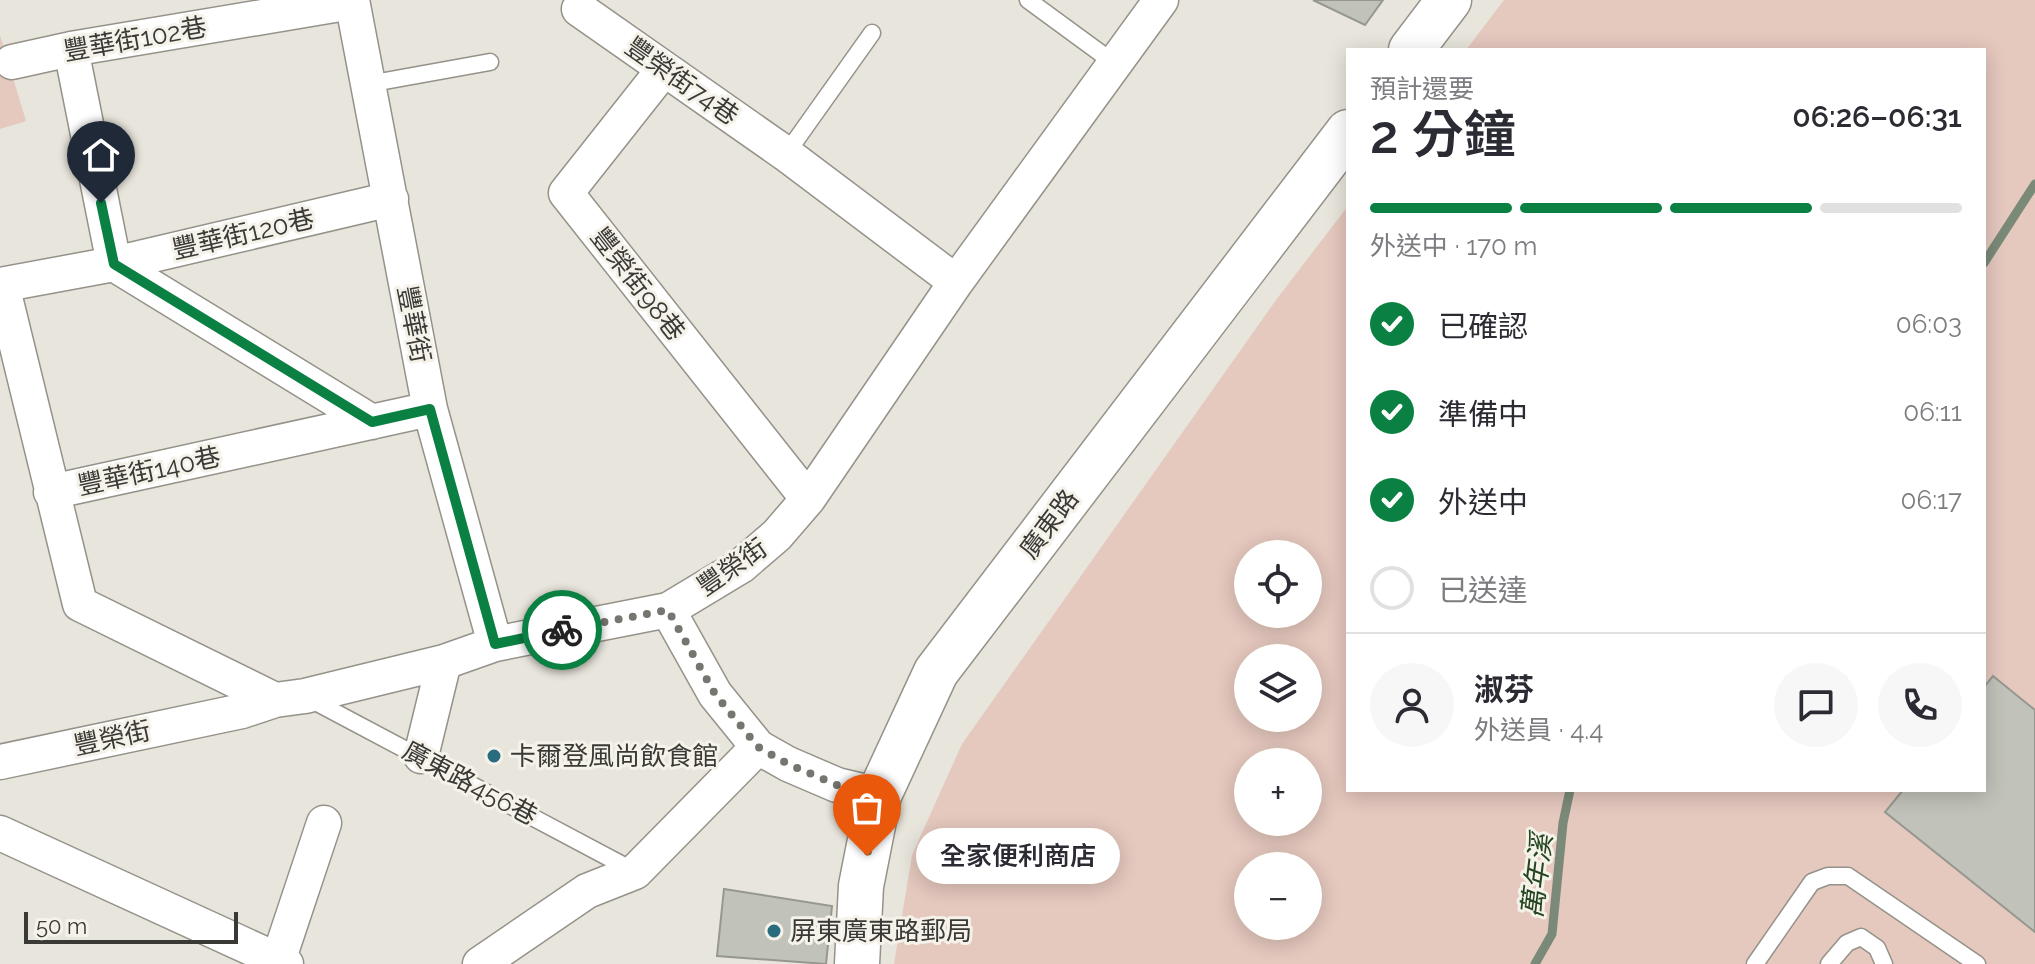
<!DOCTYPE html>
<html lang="zh-TW">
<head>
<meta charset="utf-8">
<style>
	body { margin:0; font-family:Raleway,"Noto Sans TC",sans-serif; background:#f7f7f7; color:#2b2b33; height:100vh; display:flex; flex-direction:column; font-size:30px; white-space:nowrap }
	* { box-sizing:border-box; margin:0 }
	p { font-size:26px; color:#7c7c81 }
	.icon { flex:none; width:44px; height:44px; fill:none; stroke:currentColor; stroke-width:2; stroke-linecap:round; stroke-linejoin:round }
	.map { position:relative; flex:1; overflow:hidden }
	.details { position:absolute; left:1346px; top:48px; width:640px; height:744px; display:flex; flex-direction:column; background:#fff; border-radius:0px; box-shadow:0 4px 20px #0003 }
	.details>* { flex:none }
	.controls { position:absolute; left:1234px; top:540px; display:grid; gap:16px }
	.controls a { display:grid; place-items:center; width:88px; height:88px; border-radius:50%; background:#fff; box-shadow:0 4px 20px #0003; font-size:40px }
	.scale { position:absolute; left:24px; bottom:20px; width:214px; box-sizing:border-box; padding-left:8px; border:4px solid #3a3935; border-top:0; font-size:22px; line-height:28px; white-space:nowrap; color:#3a3935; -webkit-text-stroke:6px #f5f2e9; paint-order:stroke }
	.pin { position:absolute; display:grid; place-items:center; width:68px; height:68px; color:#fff; margin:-82px -34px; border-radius:50% 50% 50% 0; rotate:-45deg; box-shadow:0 0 8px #0007 }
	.pin .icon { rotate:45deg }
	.courier { position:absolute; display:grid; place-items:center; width:80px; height:80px; margin:-40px; border:6px solid #0b8043; border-radius:50%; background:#fff; color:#222; box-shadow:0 2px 10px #0007 }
	.bubble { position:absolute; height:56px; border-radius:28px; background:#fff; box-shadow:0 4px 20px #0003; font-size:26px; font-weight:600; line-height:56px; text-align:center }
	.head em { font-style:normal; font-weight:600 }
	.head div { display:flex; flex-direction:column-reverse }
	.head { display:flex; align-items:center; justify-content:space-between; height:136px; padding:0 24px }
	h1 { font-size:52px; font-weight:600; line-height:60px }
	.bar { display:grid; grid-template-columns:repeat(4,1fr); gap:12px 8px; align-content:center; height:96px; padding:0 24px }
	.bar i { height:10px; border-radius:6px; background:#e1e1e2 }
	.bar .selected { background:#0b8043 }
	.bar p { grid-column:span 4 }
	.line { display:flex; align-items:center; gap:20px; padding:0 24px; border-top:2px solid #e1e1e2 }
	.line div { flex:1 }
	.round { display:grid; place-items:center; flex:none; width:84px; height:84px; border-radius:42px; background:#f7f7f7 }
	ol { padding:0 24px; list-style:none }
	li { display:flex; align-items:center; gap:24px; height:88px }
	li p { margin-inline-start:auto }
	li .icon { padding:8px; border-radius:50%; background:#0b8043; color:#fff; stroke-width:4 }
	li:last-child { color:#7c7c81 }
	li i { width:44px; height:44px; border:4px solid #e1e1e2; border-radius:50% }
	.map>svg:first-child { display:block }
	.green { fill:#e5c8be; fill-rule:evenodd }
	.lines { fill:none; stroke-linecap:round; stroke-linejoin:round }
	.stream { stroke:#7b8a78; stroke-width:9 }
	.building { fill:#c1c3ba; stroke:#96988f; stroke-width:2 }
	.lane-casing { stroke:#959289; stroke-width:19 }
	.street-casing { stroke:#959289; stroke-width:37 }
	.secondary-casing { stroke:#959289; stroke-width:47 }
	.lane { stroke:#fff; stroke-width:16 }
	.street { stroke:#fff; stroke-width:34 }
	.secondary { stroke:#fff; stroke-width:44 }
	.done { stroke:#77756f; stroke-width:8; stroke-dasharray:0 14.4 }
	.route { stroke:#0b8043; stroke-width:10 }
	.poi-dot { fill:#296c7d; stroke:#f5f2e9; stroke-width:3 }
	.labels { text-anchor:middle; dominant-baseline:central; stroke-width:6; stroke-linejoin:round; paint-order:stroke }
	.street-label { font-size:26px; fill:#3a3935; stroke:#f5f2e9 }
	.poi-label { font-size:26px; fill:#3a3935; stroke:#f5f2e9; text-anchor:start }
	.water-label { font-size:28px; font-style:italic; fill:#244521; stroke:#f5f2e9 }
</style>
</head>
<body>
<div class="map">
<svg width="2035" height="964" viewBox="0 0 2035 964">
	<rect width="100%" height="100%" fill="#e8e5dc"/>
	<path class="green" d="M 1504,0 L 2035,0 L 2035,964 L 894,964 L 912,855 L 962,744 L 1276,300 L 1348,206 L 1348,790 L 1984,790 L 1984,50 L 1466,50 ZM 1248,554 L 1308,554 L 1308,614 L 1248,614 ZM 1248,658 L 1308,658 L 1308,718 L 1248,718 ZM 1248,762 L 1308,762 L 1308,822 L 1248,822 ZM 1248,866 L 1308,866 L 1308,926 L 1248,926 Z
		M 0,35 L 26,121 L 0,129 Z"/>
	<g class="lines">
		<path class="stream" d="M 1984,263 L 2035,184
			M 1535,964 L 1552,934 L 1563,823 L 1570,790"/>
	</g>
	<path class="building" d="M 1313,0 L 1383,0 L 1365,25 Z
		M 1993,676 L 2035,710 L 2035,932 L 1885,812 L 1903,790 L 1984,790 L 1984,687 Z
		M 724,889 L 832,906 L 826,964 L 717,956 Z"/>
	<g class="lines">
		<g class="lane-casing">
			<path id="lane" d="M 1028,0 L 1114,63
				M 368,84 L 490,62
				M 786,154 L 872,33
				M 310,699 L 632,870
				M 1755,964 L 1812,882 L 1828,876 L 1848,876 L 1977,964
				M 1829,964 L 1847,943 L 1861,937 L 1877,948 L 1884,964"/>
		</g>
		<g class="street-casing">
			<path id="street" d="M 352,0 L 430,409 L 495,644
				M 579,9 L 786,154 L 956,282
				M 71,49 L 114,264 L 372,422
				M 12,62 L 71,49 L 352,2
				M 664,69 L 566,193 L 808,499
				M 0,285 L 114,264 L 391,199
				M 2,285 L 80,604 L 275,700
				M 51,492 L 430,409
				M 668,610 L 715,694 L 758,747 L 788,764 L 837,785 L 879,795
				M 421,756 L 444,662
				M 0,762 L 242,711 L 275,700 L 305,696 L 444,662 L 495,644 L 668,610 L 741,566 L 777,535 L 808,499 L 956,282 L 1161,0
				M 0,833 L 286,964
				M 278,961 L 324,823
				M 480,964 L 587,891 L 635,872 L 758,747"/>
		</g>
		<g class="secondary-casing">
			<path id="secondary" d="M 1411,50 L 1449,0
				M 857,964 L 861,886 L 879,795 L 936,672 L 1348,132"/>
		</g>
		<use href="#lane" class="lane"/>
		<use href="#street" class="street"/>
		<use href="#secondary" class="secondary"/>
	</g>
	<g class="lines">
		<path class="done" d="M 562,630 L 668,610 L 715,694 L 758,747 L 788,764 L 837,785 L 879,795 L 867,856"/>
		<path class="route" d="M 101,203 L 114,264 L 372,422 L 430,409 L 495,644 L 562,630"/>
	</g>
	<g class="poi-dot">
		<circle cx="494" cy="756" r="8"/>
		<circle cx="774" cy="931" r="8"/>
	</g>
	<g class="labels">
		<g class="street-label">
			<text transform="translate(135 39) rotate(-10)">豐華街102巷</text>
			<text transform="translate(682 81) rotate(35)">豐榮街74巷</text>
			<text transform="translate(243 234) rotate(-13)">豐華街120巷</text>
			<text transform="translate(638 284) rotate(52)">豐榮街98巷</text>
			<text transform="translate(414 324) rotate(79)">豐華街</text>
			<text transform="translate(149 471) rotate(-12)">豐華街140巷</text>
			<text transform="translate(1049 524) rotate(-53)">廣東路</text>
			<text transform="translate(732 567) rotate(-35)">豐榮街</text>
			<text transform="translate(112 738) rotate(-12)">豐榮街</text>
			<text transform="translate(470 783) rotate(28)">廣東路456巷</text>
		</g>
		<g class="poi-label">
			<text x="510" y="756">卡爾登風尚飲食館</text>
			<text x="790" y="931">屏東廣東路郵局</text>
		</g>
		<g class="water-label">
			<text transform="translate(1537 876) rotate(-83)">萬年溪</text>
		</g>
	</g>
</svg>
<div class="controls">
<a><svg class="icon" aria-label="locate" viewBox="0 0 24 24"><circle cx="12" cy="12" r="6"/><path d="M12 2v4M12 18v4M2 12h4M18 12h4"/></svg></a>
<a><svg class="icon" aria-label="layers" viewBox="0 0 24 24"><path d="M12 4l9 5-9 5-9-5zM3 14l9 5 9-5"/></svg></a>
<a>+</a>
<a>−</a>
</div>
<div class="scale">50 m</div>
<div class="pin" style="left:867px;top:856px;background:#ea580c"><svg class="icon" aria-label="bag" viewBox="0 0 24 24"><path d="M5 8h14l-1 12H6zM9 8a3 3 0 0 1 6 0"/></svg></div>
<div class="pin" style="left:101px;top:203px;background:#1f2937"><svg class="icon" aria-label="home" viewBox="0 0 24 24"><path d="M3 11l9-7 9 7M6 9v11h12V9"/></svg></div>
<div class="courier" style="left:562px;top:630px"><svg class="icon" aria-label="bike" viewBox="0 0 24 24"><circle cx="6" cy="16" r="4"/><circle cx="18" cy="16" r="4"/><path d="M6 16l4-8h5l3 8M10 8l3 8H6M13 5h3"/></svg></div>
<div class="bubble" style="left:916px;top:828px;width:204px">全家便利商店</div>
<section class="details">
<div class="head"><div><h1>2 分鐘</h1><p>預計還要</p></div><em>06:26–06:31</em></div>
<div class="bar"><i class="selected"></i><i class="selected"></i><i class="selected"></i><i></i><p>外送中 · 170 m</p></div>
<ol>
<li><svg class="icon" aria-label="check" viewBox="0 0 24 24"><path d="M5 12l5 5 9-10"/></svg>已確認<p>06:03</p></li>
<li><svg class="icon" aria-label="check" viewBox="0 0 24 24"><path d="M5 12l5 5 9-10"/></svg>準備中<p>06:11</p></li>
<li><svg class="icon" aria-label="check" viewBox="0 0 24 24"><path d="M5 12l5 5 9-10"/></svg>外送中<p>06:17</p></li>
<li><i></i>已送達</li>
</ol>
<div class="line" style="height:144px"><a class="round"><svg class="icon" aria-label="person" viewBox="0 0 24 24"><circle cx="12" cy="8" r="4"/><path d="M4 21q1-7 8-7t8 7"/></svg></a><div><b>淑芬</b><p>外送員 · 4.4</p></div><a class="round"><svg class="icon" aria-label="chat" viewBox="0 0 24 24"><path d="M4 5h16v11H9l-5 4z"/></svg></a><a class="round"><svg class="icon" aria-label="phone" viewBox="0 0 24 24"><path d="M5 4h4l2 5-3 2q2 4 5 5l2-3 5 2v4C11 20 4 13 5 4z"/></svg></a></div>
</section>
</div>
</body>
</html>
